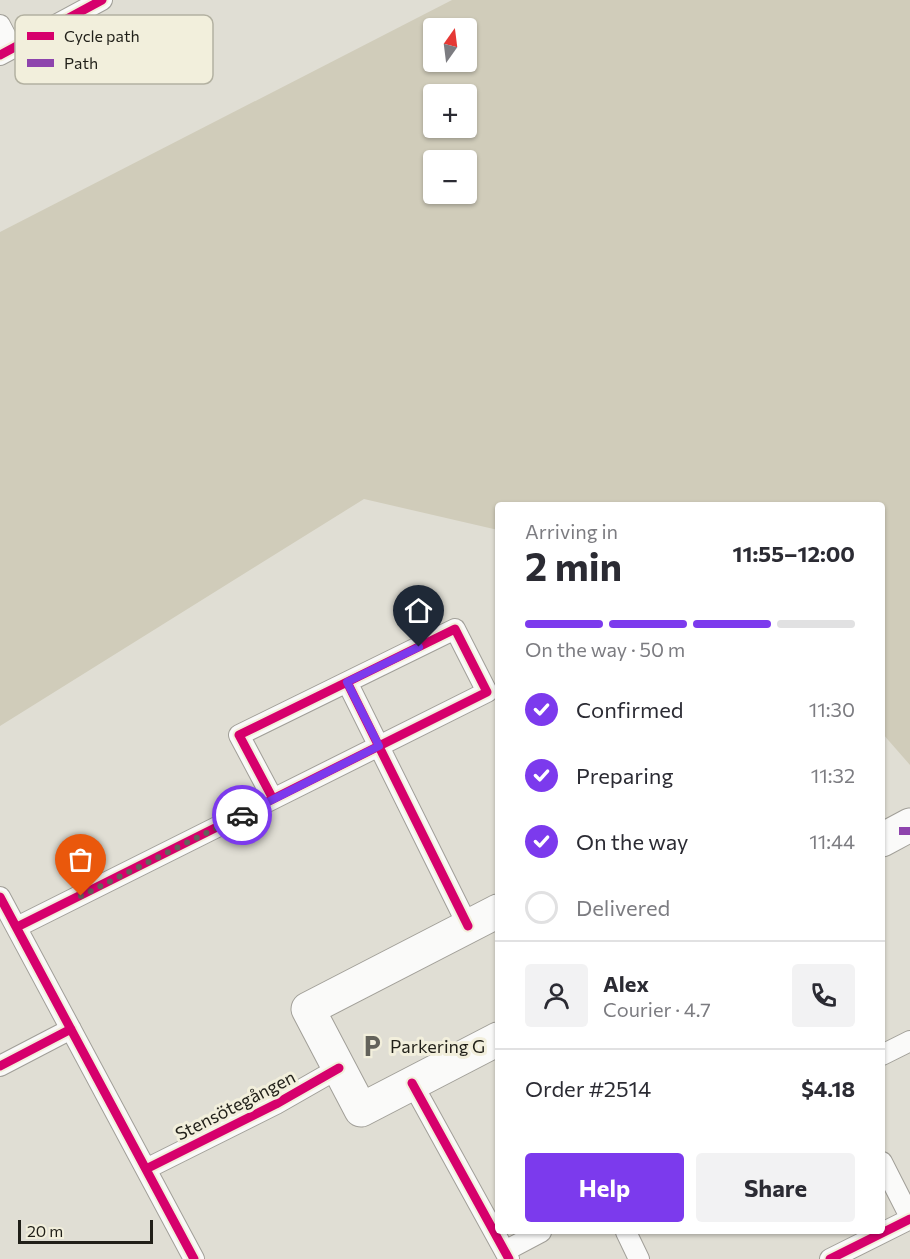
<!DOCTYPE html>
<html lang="en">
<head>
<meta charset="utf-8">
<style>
	body { margin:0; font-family:Commissioner,sans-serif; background:#f2f2f3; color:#2b2b33; height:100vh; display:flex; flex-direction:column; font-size:22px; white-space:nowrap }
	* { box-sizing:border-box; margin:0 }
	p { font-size:20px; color:#7c7c81 }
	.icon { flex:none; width:33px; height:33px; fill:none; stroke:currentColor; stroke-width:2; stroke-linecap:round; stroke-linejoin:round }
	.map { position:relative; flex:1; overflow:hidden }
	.side { position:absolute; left:495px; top:502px; width:390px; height:732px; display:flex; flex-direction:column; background:#fff; border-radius:6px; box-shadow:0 2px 4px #0004 }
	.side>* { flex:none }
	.needle { width:39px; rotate:14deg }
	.tools { position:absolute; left:423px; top:18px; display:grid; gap:12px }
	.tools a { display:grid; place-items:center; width:54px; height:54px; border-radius:6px; background:#fff; box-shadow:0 2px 4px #0004; font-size:30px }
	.scale { position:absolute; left:18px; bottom:15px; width:135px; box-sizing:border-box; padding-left:6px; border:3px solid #201f18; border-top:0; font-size:16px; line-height:21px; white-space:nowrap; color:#201f18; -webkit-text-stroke:4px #f2efdc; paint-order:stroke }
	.pin { position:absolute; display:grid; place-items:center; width:51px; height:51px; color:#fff; margin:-62px -26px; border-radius:50% 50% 50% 0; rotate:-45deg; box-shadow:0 0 6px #0007 }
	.pin .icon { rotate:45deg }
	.courier { position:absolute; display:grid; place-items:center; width:60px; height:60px; margin:-30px; border:4px solid #7c3aed; border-radius:50%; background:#fff; color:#222; box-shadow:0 2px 8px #0007 }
	.summary em { font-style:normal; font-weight:700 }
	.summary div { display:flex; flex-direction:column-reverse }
	.summary { display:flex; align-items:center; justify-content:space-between; height:102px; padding:0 30px }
	h1 { font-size:39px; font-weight:700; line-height:45px }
	.bar { display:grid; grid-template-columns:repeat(4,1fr); gap:9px 6px; align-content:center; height:72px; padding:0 30px }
	.bar i { height:8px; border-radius:4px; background:#e1e1e2 }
	.bar .on { background:#7c3aed }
	.bar p { grid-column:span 4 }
	.line { display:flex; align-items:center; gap:15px; padding:0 30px; border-top:2px solid #e1e1e2 }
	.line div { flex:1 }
	.round { display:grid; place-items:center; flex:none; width:63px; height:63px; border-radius:6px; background:#f2f2f3 }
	ol { padding:0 30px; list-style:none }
	li { display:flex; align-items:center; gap:18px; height:66px }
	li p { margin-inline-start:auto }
	li .icon { padding:6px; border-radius:50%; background:#7c3aed; color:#fff; stroke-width:4 }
	li:last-child { color:#7c7c81 }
	li i { width:33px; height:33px; border:3px solid #e1e1e2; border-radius:50% }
	.cta { display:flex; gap:12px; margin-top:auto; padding:12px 30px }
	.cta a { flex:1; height:69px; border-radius:6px; background:#7c3aed; color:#fff; font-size:24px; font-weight:700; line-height:69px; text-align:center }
	.cta a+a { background:#f2f2f3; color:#2b2b33 }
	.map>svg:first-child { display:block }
	.green { fill:#d0ccba; fill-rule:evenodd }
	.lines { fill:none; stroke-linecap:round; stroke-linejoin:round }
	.lane-casing { stroke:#a19f98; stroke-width:22 }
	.street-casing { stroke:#a19f98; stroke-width:35 }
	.lane { stroke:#fafaf9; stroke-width:20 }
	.street { stroke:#fafaf9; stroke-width:33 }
	.quiet { stroke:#8e44ad; stroke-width:8; stroke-dasharray:15 8; stroke-linecap:butt }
	.cycleway-casing { stroke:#f2efdc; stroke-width:13 }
	.cycleway { stroke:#d6006c; stroke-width:9 }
	.done { stroke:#63625a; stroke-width:6; stroke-dasharray:0 10.8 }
	.route { stroke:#7c3aed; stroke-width:8 }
	.labels { text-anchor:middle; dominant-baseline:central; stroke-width:6; stroke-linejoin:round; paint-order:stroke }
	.poi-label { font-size:18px; fill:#201f18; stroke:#f2efdc; text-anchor:start }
	.street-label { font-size:18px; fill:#201f18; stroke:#f2efdc }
	.key { fill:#f2efdc; stroke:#b3b1a1; stroke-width:1.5 }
	.key-label { font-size:16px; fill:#201f18 }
</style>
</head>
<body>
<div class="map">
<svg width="910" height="1259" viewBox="0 0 910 1259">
	<rect width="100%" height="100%" fill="#e0ded4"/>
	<path class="green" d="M 452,0 L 910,0 L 910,765 L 882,733 L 882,506 L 498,506 L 498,530 L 364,499 L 0,726 L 0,232 ZM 434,28 L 466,28 L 466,62 L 434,62 ZM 434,94 L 466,94 L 466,128 L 434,128 ZM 434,160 L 466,160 L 466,194 L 434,194 Z"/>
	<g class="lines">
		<g class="lane-casing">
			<path id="lane" d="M 0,25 L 12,48
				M 0,55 L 102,0
				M 347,682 L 468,926
				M 0,897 L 194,1259
				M 17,927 C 174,849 330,770 487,692 L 455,629 L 239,735 L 273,799
				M 882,1055 L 910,1041
				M 0,1066 L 71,1029
				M 412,1083 L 509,1259
				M 882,1162 L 910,1217
				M 146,1169 L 276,1104 L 339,1068
				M 626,1232 L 639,1259
				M 505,1251 L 541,1232
				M 830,1259 L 910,1219"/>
		</g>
		<g class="street-casing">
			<path id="street" d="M 882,840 L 910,825
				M 498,911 L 308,1009 L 361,1110 L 498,1039"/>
		</g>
		<use href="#lane" class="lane"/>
		<use href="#street" class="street"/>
		<path class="quiet" d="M 899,831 L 910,831"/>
		<g class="cycleway-casing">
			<path id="cycleway" d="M 0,55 L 102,0
				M 347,682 L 468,926
				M 0,897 L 194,1259
				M 17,927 C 174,849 330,770 487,692 L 455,629 L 239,735 L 273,799
				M 0,1066 L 71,1029
				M 412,1083 L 509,1259
				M 146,1169 L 276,1104 L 339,1068
				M 830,1259 L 910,1219"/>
		</g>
		<use href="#cycleway" class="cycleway"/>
	</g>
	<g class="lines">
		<path class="done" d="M 81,896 L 242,815"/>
		<path class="route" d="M 242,815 L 379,746 L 347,682 L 419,647"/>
	</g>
	<defs>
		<g id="parking-bare" transform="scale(1.8)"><path d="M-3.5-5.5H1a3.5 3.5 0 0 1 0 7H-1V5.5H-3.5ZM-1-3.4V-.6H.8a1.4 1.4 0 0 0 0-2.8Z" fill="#63625a" stroke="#f2efdc" stroke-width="2.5" paint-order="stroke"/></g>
	</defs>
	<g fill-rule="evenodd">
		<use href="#parking-bare" x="372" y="1046"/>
	</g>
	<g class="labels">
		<g class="poi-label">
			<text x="390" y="1046">Parkering G</text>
		</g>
		<g class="street-label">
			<text transform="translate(235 1105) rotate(-27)">Stensötegången</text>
		</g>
	</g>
	<rect x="15" y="15" width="198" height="69" rx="9" class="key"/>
	<rect x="27" y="32" width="27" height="8" fill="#d6006c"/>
	<rect x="27" y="59" width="27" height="8" fill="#8e44ad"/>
	<g class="key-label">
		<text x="64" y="42">Cycle path</text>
		<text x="64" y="69">Path</text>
	</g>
</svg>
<div class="tools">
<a><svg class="needle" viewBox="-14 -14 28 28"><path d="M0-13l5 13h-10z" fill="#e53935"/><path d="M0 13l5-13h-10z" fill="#7c7c81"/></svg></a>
<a>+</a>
<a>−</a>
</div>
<div class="scale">20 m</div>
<div class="pin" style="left:81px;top:896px;background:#ea580c"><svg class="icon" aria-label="bag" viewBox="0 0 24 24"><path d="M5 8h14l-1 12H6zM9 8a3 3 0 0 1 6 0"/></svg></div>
<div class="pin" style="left:419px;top:647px;background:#1f2937"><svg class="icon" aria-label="home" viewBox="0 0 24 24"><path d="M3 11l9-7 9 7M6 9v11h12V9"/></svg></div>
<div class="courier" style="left:242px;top:815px"><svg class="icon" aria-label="car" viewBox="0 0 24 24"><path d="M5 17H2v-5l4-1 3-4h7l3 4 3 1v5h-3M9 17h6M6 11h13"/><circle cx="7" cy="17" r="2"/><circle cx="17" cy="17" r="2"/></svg></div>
<section class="side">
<div class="summary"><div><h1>2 min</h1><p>Arriving in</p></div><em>11:55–12:00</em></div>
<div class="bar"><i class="on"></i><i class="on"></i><i class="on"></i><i></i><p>On the way · 50 m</p></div>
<ol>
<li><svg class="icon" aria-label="check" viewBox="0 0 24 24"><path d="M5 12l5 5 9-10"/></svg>Confirmed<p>11:30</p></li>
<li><svg class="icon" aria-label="check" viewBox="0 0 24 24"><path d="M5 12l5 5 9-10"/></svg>Preparing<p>11:32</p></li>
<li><svg class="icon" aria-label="check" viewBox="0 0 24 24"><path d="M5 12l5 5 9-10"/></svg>On the way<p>11:44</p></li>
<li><i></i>Delivered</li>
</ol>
<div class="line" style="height:108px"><a class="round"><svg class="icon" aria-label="person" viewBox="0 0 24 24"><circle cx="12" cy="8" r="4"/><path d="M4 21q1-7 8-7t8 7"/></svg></a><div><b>Alex</b><p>Courier · 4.7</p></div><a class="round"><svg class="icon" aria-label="phone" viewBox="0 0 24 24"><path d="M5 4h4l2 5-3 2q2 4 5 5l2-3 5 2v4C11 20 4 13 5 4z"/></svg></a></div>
<div class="line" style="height:78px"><div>Order #2514</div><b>$4.18</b></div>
<div class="cta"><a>Help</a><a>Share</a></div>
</section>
</div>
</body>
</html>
